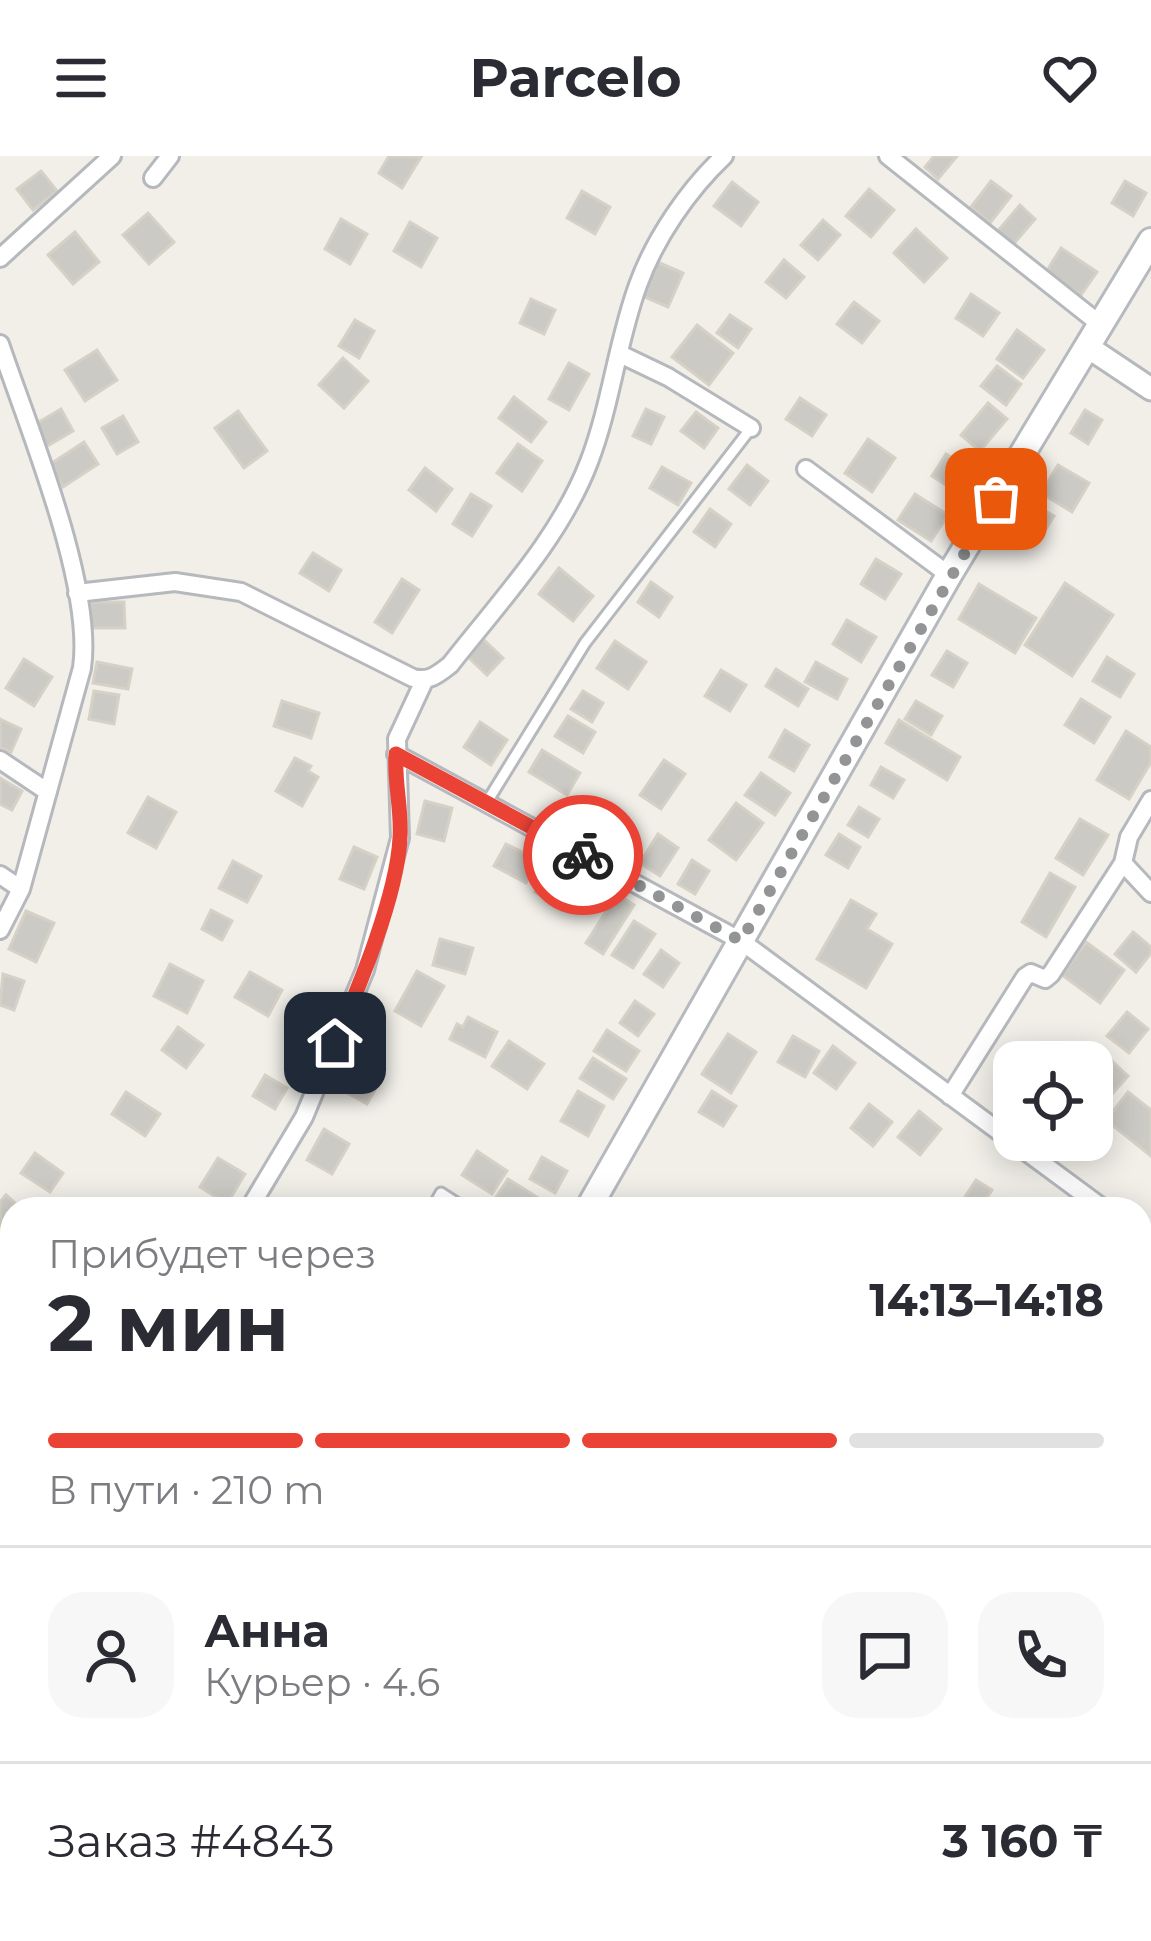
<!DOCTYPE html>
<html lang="ru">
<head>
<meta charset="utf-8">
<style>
	body { margin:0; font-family:Montserrat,sans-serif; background:#f7f7f7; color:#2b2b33; height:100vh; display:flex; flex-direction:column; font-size:45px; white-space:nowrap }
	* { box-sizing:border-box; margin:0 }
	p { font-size:39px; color:#7c7c81 }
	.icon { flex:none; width:66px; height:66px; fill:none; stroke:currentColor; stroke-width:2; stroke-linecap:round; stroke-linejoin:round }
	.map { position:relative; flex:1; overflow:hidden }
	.side { position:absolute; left:0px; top:1041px; width:1152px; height:744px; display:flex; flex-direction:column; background:#fff; border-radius:36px 36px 0 0; box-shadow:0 6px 30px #0003 }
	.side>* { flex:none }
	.buttons { position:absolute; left:993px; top:885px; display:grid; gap:24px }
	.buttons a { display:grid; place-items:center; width:120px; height:120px; border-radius:24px; background:#fff; box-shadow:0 6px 30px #0003; font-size:60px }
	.pin { position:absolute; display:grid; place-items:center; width:102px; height:102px; color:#fff; margin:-51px; border-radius:24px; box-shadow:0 6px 18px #0006 }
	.courier { position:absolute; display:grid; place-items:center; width:120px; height:120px; margin:-60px; border:9px solid #ea4335; border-radius:50%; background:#fff; color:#222; box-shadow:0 3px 15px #0007 }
	.summary em { font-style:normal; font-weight:700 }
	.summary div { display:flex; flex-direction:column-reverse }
	.summary { display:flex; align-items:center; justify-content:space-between; height:204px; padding:0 48px }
	h1 { font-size:78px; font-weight:700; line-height:90px }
	.bar { display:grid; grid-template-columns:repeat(4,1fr); gap:18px 12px; align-content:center; height:144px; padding:0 48px }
	.bar i { height:15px; border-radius:9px; background:#e1e1e2 }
	.bar .on { background:#ea4335 }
	.bar p { grid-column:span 4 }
	.line { display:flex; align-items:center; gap:30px; padding:0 48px; border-top:3px solid #e1e1e2 }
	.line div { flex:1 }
	.round { display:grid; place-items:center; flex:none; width:126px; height:126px; border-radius:36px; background:#f7f7f7 }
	header { display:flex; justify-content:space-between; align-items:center; height:156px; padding:0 48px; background:#fff; font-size:54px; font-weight:700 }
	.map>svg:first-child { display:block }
	.building { fill:#cccac5; stroke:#d6d1c6; stroke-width:3 }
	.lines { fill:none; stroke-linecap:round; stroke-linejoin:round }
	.service-casing { stroke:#b5b8bc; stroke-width:15 }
	.minor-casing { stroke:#b5b8bc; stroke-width:22 }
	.tertiary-casing { stroke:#b5b8bc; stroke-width:27 }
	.secondary-casing { stroke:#b6babf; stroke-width:30 }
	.service { stroke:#fff; stroke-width:9 }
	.minor { stroke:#fff; stroke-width:16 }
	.tertiary { stroke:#fff; stroke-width:21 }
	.secondary { stroke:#fff; stroke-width:24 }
	.done { stroke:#929495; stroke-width:12; stroke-dasharray:0 21.6 }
	.route { stroke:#ea4335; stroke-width:15 }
</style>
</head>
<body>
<header><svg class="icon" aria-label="menu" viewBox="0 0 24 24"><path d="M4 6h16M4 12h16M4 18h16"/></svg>Parcelo<svg class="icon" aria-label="heart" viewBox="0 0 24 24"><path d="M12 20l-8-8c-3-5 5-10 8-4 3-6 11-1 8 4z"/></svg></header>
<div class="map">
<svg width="1151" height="1785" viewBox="0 0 1151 1785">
	<rect width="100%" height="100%" fill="#f1efe8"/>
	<path class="building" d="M 389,0 L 421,1 L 402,32 L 379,17 Z
		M 934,0 L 957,0 L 938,23 L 925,11 Z
		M 41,15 L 57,35 L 33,54 L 17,33 Z
		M 991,25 L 1011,40 L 990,67 L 971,51 Z
		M 1125,25 L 1146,37 L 1133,60 L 1112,47 Z
		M 732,26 L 758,46 L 741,70 L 714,50 Z
		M 869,33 L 894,54 L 871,81 L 846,60 Z
		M 582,35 L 610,51 L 595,78 L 567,62 Z
		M 1020,49 L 1035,63 L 1012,90 L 996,77 Z
		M 148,57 L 174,86 L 149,108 L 123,79 Z
		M 341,63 L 367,78 L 350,108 L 325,93 Z
		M 823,64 L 840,79 L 818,104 L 801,89 Z
		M 410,66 L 437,82 L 421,111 L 394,95 Z
		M 916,73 L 947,102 L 924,126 L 894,97 Z
		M 75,76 L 99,106 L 73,128 L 48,99 Z
		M 1061,92 L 1097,116 L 1081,139 L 1046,116 Z
		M 784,104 L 804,121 L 786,142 L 766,126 Z
		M 655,105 L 683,117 L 668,151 L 640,139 Z
		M 971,138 L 999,157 L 983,180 L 956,162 Z
		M 531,143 L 555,154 L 544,178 L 520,167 Z
		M 854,146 L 879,165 L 862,187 L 837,168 Z
		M 730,159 L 751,173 L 738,192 L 717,177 Z
		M 355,164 L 374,175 L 359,202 L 339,190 Z
		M 697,169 L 733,197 L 709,229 L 672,201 Z
		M 1017,174 L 1044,194 L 1023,222 L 997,203 Z
		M 97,194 L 117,224 L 85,245 L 65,214 Z
		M 343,202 L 368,225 L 344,252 L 319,229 Z
		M 569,207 L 589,218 L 569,254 L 549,243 Z
		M 997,210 L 1021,228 L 1006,249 L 981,230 Z
		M 514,241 L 546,266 L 531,286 L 499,262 Z
		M 800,242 L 826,259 L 812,280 L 786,263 Z
		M 988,247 L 1007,263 L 980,295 L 961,279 Z
		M 61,253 L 73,275 L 44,292 L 32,270 Z
		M 646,253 L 664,261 L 651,288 L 633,280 Z
		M 1085,254 L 1102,264 L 1088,288 L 1071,277 Z
		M 238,255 L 267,295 L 244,312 L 215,272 Z
		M 696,256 L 718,272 L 704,292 L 681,275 Z
		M 123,260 L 138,286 L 117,298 L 102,272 Z
		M 868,283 L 895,302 L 872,336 L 845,317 Z
		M 84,286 L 98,308 L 63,331 L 49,309 Z
		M 518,288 L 542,305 L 522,335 L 497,317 Z
		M 946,298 L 974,316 L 960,338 L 932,320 Z
		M 747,309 L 768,325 L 750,349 L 729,333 Z
		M 1058,309 L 1089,327 L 1072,356 L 1041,337 Z
		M 662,311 L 691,327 L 678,349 L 650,332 Z
		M 425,312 L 452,333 L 436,355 L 409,334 Z
		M 471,338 L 491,350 L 472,380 L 453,368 Z
		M 915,338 L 948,359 L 931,385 L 898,364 Z
		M 1035,349 L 1054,360 L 1037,387 L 1018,376 Z
		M 710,353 L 731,368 L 715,391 L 694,376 Z
		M 313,397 L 341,414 L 329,435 L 300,417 Z
		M 876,403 L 901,418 L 885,443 L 861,428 Z
		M 559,412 L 593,440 L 573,465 L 539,438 Z
		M 402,423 L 419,434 L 392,477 L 375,466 Z
		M 651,426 L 672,441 L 659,461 L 638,446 Z
		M 1065,427 L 1113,459 L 1072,520 L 1025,489 Z
		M 979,428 L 1036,462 L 1015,497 L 959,463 Z
		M 90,446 L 124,446 L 125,472 L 91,472 Z
		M 847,464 L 876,481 L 861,506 L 833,488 Z
		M 483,483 L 503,502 L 487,519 L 467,500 Z
		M 615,485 L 646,506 L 628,533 L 597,512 Z
		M 947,495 L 967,507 L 953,531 L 932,519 Z
		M 1107,501 L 1134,518 L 1120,541 L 1093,525 Z
		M 24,503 L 52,521 L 34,550 L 6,532 Z
		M 97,506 L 132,513 L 128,533 L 93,527 Z
		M 816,506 L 847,523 L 837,543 L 805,526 Z
		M 776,513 L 808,533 L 798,550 L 766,530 Z
		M 721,514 L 746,529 L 730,555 L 705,540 Z
		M 94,535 L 119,539 L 114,568 L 89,563 Z
		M 583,535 L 603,547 L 592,566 L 571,553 Z
		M 1081,543 L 1110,561 L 1094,587 L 1065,569 Z
		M 282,545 L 319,557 L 311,582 L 274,570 Z
		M 916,545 L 942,560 L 931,579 L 905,563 Z
		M 568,560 L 595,576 L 583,597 L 555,580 Z
		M 0,563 L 21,573 L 11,596 L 0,591 Z
		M 899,564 L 960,601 L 947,624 L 886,587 Z
		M 480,566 L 507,584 L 491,609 L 464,591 Z
		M 785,574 L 809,589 L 794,615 L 770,601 Z
		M 1126,575 L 1151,591 L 1151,606 L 1129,643 L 1097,624 Z
		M 542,594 L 580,617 L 567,639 L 529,616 Z
		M 295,602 L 311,610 L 308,615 L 318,621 L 302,650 L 276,635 Z
		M 664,604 L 685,618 L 661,653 L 640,639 Z
		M 881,611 L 904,624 L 893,642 L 871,629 Z
		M 761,617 L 790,637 L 775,659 L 745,639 Z
		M 0,622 L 22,635 L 12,654 L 0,648 Z
		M 148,641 L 176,656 L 156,692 L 128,677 Z
		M 425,645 L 452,652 L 444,685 L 417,678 Z
		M 736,647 L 763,667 L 736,704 L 709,684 Z
		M 859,651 L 879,663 L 868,681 L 848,669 Z
		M 1080,663 L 1108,679 L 1083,719 L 1056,702 Z
		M 658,678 L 678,692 L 660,720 L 640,707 Z
		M 839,678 L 860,691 L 848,712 L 826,699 Z
		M 506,688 L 538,704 L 526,727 L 494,710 Z
		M 354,691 L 377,701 L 364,733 L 340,723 Z
		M 692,704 L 709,715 L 695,738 L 678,728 Z
		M 233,705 L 261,720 L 247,746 L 219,732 Z
		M 549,709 L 586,730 L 571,756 L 535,736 Z
		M 1050,717 L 1075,731 L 1046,781 L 1022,766 Z
		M 617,738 L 634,749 L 603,798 L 586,787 Z
		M 851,744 L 876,758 L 867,773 L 892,788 L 866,832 L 817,803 Z
		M 211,754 L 232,765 L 222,784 L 202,773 Z
		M 26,755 L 54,767 L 36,806 L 9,793 Z
		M 634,765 L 655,778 L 633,812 L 612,799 Z
		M 1133,776 L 1151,791 L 1151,797 L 1136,816 L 1115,798 Z
		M 440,783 L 473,792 L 465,818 L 433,809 Z
		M 1086,786 L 1124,814 L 1100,847 L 1062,819 Z
		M 661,794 L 679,807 L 663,831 L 644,818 Z
		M 170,808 L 203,825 L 187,857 L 154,840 Z
		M 417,815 L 444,830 L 421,870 L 395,855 Z
		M 250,816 L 282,834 L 268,860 L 235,841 Z
		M 3,818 L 24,825 L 14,854 L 0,849 Z
		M 635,845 L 654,858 L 638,880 L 620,867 Z
		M 1127,856 L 1148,873 L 1129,897 L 1107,880 Z
		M 468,861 L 497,876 L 485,901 L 450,883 L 457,868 L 463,871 Z
		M 178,871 L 203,889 L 186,912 L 162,894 Z
		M 607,874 L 639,895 L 626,915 L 594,895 Z
		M 728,878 L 756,896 L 731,937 L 702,918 Z
		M 793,880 L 819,895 L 805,921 L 778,906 Z
		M 509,885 L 544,908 L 527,933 L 492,910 Z
		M 833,890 L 855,907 L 836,933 L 814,917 Z
		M 1098,892 L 1128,920 L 1096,956 L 1092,953 L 1092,906 L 1086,905 Z
		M 593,902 L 626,923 L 613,943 L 580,922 Z
		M 359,904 L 384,918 L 367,948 L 342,934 Z
		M 265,919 L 287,932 L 275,953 L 253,940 Z
		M 578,935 L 604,950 L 588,980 L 561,965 Z
		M 712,935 L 736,950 L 723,970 L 699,956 Z
		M 126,936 L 160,958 L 145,980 L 112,958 Z
		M 1128,936 L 1151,954 L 1151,1000 L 1106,964 Z
		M 869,948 L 892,966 L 873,990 L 851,972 Z
		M 919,955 L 941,973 L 920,999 L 898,981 Z
		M 324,973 L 349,988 L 332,1018 L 307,1004 Z
		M 477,995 L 507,1015 L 492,1038 L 462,1019 Z
		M 35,997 L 63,1017 L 50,1036 L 21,1017 Z
		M 542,1001 L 567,1015 L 555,1037 L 530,1023 Z
		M 218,1002 L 245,1018 L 227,1048 L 200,1031 Z
		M 508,1023 L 540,1043 L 534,1053 L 501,1053 L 492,1047 Z
		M 976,1024 L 992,1034 L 980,1053 L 957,1053 Z
		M 6,1039 L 22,1053 L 12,1053 L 11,1079 L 0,1069 L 0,1046 Z
		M 6,1341 L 12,1344 L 12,1409 L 0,1402 L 0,1353 Z
		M 1151,1350 L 1151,1396 L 1140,1383 L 1140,1360 Z
		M 1012,1773 L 1062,1773 L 1054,1785 L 1021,1785 L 1009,1777 Z"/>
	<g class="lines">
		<g class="service-casing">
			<path id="service" d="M 487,646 L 585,487 L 751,272
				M 432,1053 L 441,1037 L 466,1053"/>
		</g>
		<g class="minor-casing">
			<path id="minor" d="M 888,0 L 1101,169
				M 153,22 L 170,0
				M 0,102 L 112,0
				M 0,188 C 28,271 94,429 82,512 L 21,733 L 0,774
				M 620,198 L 668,221 L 751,272
				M 806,313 L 949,419
				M 77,437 L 175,426 L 241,436 L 413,522 C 429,526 437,519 450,509 C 500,445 560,382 589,306 C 611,249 617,186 638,129 C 655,82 688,34 724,0
				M 396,598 L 741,785 L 1104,1053
				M 0,604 L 48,636
				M 1123,707 L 1151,737
				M 0,719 L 21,733
				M 950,940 L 1025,821 L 1031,817 L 1045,823 L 1051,818 L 1123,707 L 1129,681 L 1151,644
				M 249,1053 L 304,961 L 365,814 L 400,682 L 397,583 L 424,525
				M 1140,1080 L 1151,1082
				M 0,1161 L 12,1167
				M 0,1482 L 12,1462
				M 1140,1512 L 1151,1498
				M 579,1785 L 587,1773
				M 965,1785 L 972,1773 L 991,1785"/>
		</g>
		<g class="tertiary-casing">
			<path id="tertiary" d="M 1088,191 L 1151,233"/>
		</g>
		<g class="secondary-casing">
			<path id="secondary" d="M 588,1053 L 949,419 L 1151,85
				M 158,1785 L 165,1773"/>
		</g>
		<use href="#service" class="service"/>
		<use href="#minor" class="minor"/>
		<use href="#tertiary" class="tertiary"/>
		<use href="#secondary" class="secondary"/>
	</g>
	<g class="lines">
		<path class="done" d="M 583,699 L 741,785 L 996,343"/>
		<path class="route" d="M 335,887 C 358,833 397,741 400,682 C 402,654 394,626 396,598 L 583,699"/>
	</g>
</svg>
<div class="buttons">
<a><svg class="icon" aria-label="locate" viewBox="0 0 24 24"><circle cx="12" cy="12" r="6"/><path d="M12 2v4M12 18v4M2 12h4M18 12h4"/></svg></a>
</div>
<div class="pin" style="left:996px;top:343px;background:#ea580c"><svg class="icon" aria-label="bag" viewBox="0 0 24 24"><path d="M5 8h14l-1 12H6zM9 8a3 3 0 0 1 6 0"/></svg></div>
<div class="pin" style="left:335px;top:887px;background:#1f2937"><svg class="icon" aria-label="home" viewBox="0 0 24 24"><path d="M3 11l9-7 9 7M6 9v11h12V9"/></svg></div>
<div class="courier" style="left:583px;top:699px"><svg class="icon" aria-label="bike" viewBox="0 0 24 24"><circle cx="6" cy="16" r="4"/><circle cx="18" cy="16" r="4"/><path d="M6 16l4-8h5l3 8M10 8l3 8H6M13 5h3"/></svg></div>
<section class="side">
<div class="summary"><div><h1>2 мин</h1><p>Прибудет через</p></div><em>14:13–14:18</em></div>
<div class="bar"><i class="on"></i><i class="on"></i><i class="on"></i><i></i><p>В пути · 210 m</p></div>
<div class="line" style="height:216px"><a class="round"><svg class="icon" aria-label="person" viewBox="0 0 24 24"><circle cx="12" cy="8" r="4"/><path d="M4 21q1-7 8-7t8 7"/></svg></a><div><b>Анна</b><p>Курьер · 4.6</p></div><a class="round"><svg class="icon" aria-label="chat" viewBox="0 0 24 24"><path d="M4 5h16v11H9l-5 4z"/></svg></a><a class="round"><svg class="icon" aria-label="phone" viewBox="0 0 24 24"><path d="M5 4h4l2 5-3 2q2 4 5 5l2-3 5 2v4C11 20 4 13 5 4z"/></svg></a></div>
<div class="line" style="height:156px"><div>Заказ #4843</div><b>3 160 ₸</b></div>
</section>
</div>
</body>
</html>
